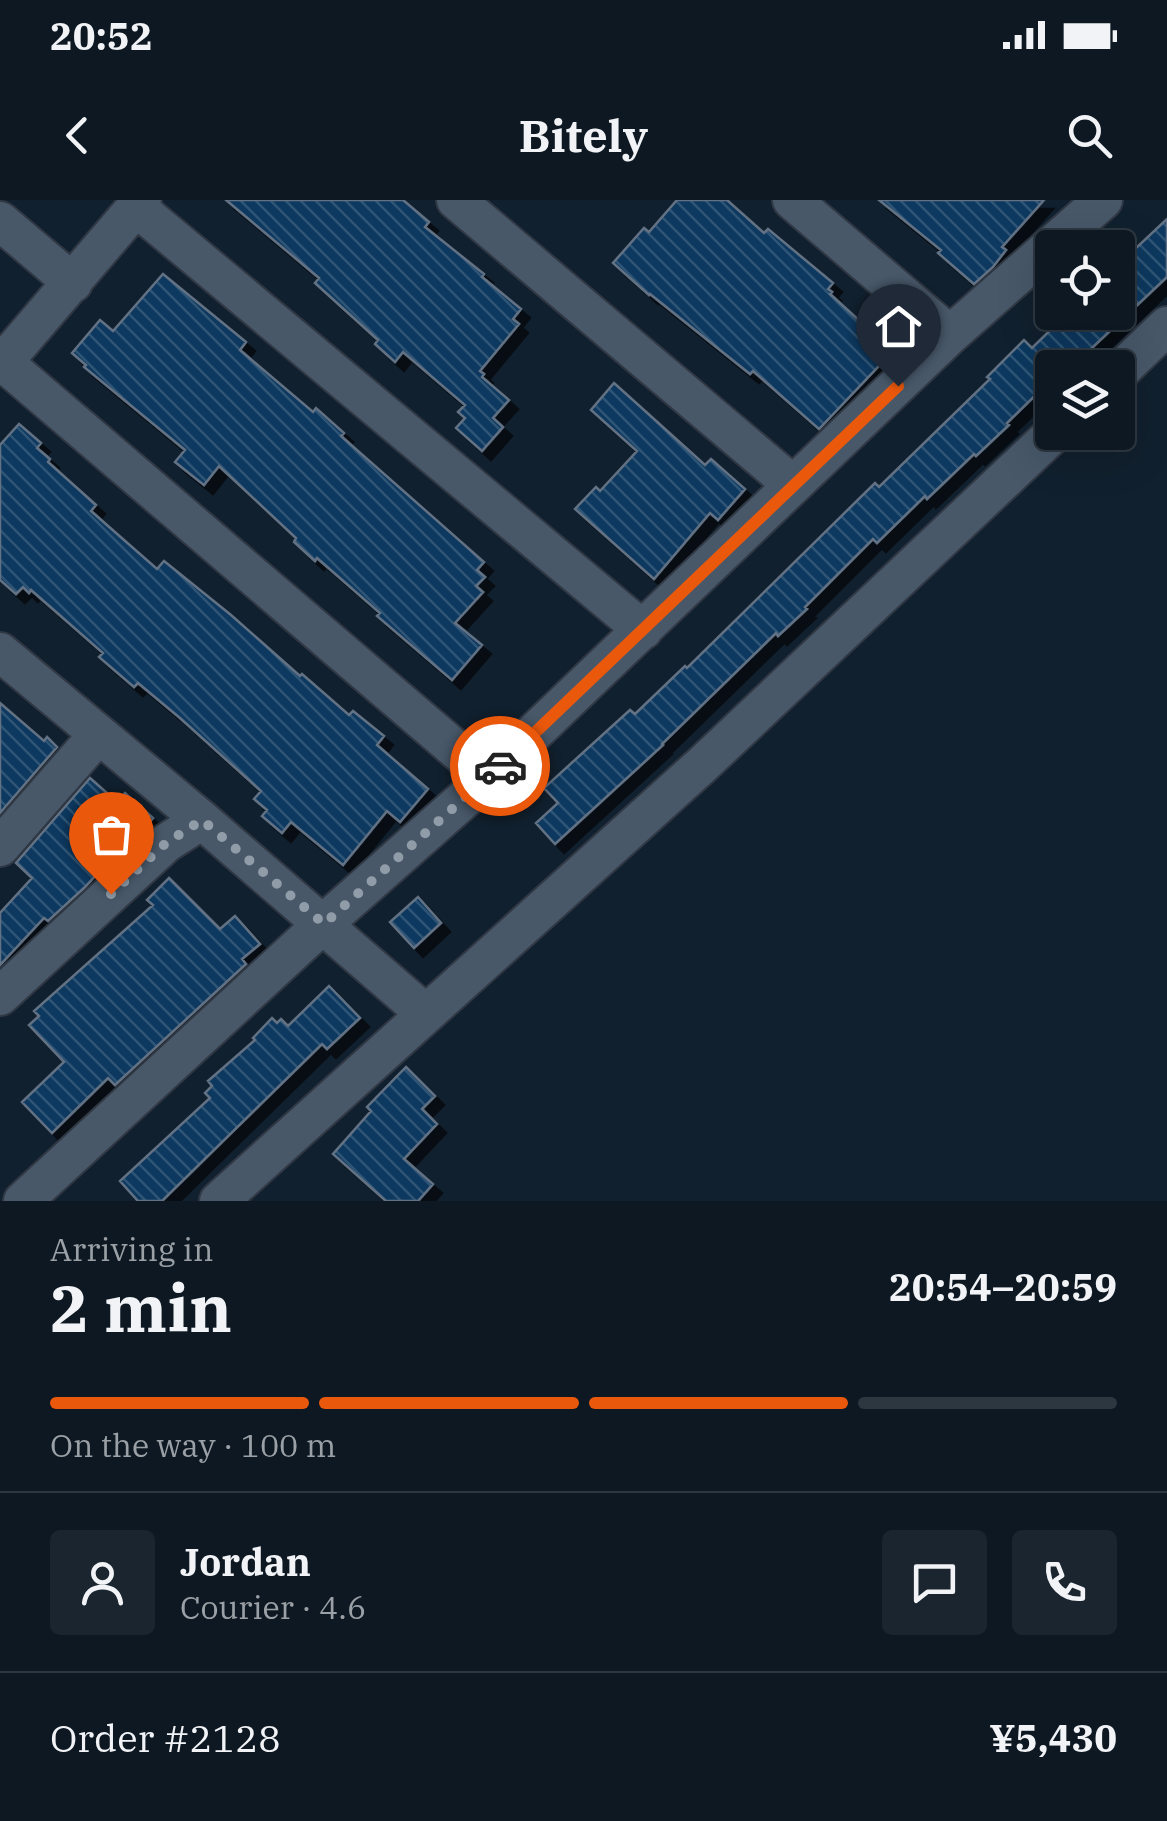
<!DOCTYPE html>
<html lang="en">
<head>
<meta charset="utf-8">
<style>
	body { margin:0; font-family:"IBM Plex Serif",serif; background:#1b252f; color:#f1f3f6; height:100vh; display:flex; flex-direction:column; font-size:38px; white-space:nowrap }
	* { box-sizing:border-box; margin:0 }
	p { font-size:32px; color:#9aa0a5 }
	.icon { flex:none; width:55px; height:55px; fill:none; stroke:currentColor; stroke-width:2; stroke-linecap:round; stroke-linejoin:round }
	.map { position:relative; height:1001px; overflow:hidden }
	.side { display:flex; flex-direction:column; background:#0d1822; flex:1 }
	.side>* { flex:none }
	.controls { position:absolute; left:1035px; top:30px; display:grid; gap:20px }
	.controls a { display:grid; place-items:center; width:100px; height:100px; border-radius:10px; background:#0d1822; box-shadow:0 10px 40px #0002,0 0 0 2px #2d3740; font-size:50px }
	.pin { position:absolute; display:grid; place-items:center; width:85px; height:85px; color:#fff; margin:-102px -42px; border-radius:50% 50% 50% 0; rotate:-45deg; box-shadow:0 0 10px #0007 }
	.pin .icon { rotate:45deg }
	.courier { position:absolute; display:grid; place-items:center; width:100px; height:100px; margin:-50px; border:8px solid #ea580c; border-radius:50%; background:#fff; color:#222; box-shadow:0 2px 12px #0007 }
	.summary em { font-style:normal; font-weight:700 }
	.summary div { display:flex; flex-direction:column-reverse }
	.summary { display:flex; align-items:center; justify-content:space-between; height:170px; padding:0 50px }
	h1 { font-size:65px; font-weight:700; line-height:75px }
	.bar { display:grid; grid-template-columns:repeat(4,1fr); gap:15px 10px; align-content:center; height:120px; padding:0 50px }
	.bar i { height:12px; border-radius:8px; background:#2d3740 }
	.bar .current { background:#ea580c }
	.bar p { grid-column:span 4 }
	.line { display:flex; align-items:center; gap:25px; padding:0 50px; border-top:2px solid #2d3740 }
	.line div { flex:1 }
	.round { display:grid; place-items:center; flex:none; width:105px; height:105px; border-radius:10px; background:#1b252f }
	.status { display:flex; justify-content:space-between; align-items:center; height:70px; padding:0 50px; background:#0d1822; direction:ltr }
	.status svg { height:28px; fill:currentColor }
	header { display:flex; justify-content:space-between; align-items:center; height:130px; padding:0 50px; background:#0d1822; font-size:45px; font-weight:700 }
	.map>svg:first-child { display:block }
	.building { fill:url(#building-back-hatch); stroke:#627284; stroke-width:2.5; filter:url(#shadow) }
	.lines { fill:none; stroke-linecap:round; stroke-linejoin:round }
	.minor-casing { stroke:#303844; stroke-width:42 }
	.minor { stroke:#485869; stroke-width:38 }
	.done { stroke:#909ca8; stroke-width:10; stroke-dasharray:0 18 }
	.route { stroke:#ea580c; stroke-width:12 }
</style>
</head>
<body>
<div class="status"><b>20:52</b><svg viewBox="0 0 49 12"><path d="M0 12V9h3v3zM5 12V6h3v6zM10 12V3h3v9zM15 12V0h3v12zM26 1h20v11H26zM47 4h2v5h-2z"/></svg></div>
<header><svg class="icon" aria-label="back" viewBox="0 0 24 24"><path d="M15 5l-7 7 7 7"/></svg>Bitely<svg class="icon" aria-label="search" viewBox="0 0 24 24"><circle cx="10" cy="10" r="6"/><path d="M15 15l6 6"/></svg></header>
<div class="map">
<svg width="1167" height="1001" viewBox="0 0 1167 1001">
	<defs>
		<pattern id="building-back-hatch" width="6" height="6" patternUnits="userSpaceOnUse" patternTransform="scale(2.5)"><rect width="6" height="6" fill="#0d385e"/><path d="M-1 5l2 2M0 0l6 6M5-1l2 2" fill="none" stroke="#2f5475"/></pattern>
		<filter id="shadow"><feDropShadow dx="9" dy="9" stdDeviation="0" flood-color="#0009"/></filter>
	</defs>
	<rect width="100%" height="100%" fill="#11202e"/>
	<path class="building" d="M 226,0 L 403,0 L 429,22 L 425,27 L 484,74 L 482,77 L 521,109 L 513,119 L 519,124 L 480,171 L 484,174 L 482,177 L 509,200 L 493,218 L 503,227 L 482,251 L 456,228 L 465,218 L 458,212 L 465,205 L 403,152 L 395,162 L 375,144 L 378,140 L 315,83 L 319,78 Z
		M 677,0 L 727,0 L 764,33 L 768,29 L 833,83 L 828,89 L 832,92 L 830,94 L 893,151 L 819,229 L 753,171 L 750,174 L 650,94 L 649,95 L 613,63 L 644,28 L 649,32 Z
		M 879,0 L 1044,0 L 1002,47 L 1006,50 L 993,67 L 974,84 L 938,53 L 941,50 Z
		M 1167,19 L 1167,77 L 1075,164 L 1071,160 L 1064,168 L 1052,168 L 1052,179 L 1007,223 L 1009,225 L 976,256 L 974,254 L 927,299 L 925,296 L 877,343 L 873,339 L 805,407 L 807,409 L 778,436 L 776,433 L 662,544 L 663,545 L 555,644 L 536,623 L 558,603 L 544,588 L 630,510 L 635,514 L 685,466 L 687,468 L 875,283 L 879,287 L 990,179 L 987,177 L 1024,140 L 1032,148 L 1069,112 L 1118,112 L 1118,65 Z
		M 163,74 L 246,142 L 240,150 L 313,212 L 316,208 L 344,233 L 341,236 L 484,362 L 477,370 L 485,377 L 476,386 L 483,392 L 455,423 L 482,445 L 452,480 L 377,416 L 380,413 L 317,358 L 315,361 L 294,342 L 296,338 L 219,266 L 204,285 L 175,262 L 185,250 L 84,167 L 86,165 L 72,153 L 100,120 L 113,131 Z
		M 614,183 L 705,265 L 711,259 L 745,289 L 718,320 L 710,313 L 654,379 L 575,309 L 596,287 L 600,291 L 637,251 L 591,210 Z
		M 19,224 L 41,243 L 37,248 L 50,259 L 48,262 L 96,305 L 91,311 L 157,369 L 164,361 L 231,415 L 300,476 L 302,474 L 349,515 L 353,511 L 384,536 L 377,545 L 428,589 L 400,622 L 387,611 L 343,665 L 291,622 L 282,633 L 262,616 L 267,610 L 254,599 L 261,591 L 180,518 L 138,483 L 134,487 L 99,457 L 103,453 L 31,390 L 29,393 L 23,387 L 16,394 L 0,380 L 0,245 Z
		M 0,503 L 44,541 L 47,537 L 57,547 L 0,613 Z
		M 90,578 L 117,602 L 125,593 L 153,618 L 124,651 L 111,663 L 109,661 L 85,687 L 48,721 L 44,718 L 0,765 L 0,713 L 32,678 L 16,663 Z
		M 169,678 L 220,729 L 235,716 L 260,744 L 242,759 L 246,764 L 115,885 L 108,878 L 52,933 L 22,902 L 64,862 L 29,825 L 39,816 L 34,811 L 153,705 L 147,700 Z
		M 418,697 L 441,723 L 414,748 L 390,722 Z
		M 329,786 L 360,818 L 327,849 L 322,844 L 162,1001 L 138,1001 L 120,981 L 210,898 L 205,893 L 212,886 L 208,881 L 255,840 L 253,838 L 272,818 L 277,823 L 281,819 L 288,826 Z
		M 406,867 L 435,896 L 422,909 L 437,924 L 404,959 L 433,984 L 418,1001 L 386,1001 L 333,954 L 371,911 L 367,907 Z"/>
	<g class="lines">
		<g class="minor-casing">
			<path id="minor" d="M 456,0 L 793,285
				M 792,0 L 950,135
				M 136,7 L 643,430
				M 0,21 L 73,83
				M 3,162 L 488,577
				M 0,166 L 142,0
				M 1118,173 L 1167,126
				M 0,452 L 202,620 L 426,814
				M 0,647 L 98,535
				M 0,796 L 166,643 L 202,620
				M 23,1001 L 323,724 L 471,593 L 950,135 L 1103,0
				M 219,1001 L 702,565 L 1055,232"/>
		</g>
		<use href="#minor" class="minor"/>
	</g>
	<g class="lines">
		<path class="done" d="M 111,694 L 166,643 L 202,620 L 324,724 L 500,566"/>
		<path class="route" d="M 500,566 L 898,186"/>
	</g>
</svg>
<div class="controls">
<a><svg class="icon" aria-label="locate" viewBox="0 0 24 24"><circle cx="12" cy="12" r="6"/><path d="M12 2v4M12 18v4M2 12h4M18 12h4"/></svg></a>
<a><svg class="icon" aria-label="layers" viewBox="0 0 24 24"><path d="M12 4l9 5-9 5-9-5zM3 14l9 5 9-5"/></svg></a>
</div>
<div class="pin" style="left:111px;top:694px;background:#ea580c"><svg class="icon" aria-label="bag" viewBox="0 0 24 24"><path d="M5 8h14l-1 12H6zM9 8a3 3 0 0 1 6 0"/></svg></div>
<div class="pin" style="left:898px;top:186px;background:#1f2937"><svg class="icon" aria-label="home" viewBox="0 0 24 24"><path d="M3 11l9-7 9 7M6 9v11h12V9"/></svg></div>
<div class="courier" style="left:500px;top:566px"><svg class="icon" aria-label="car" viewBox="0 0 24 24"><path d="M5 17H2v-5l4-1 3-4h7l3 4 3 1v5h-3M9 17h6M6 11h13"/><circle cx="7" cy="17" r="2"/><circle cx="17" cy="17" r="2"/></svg></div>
</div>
<section class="side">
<div class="summary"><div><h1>2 min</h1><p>Arriving in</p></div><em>20:54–20:59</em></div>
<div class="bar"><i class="current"></i><i class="current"></i><i class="current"></i><i></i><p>On the way · 100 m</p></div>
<div class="line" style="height:180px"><a class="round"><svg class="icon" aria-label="person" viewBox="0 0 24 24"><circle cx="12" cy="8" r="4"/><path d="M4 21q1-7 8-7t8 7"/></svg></a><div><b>Jordan</b><p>Courier · 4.6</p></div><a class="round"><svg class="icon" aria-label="chat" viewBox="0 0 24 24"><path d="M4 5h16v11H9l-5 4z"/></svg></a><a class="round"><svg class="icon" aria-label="phone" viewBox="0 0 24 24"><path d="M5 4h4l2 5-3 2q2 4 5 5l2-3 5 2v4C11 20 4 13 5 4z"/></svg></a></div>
<div class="line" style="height:130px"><div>Order #2128</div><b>¥5,430</b></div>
</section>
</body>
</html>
